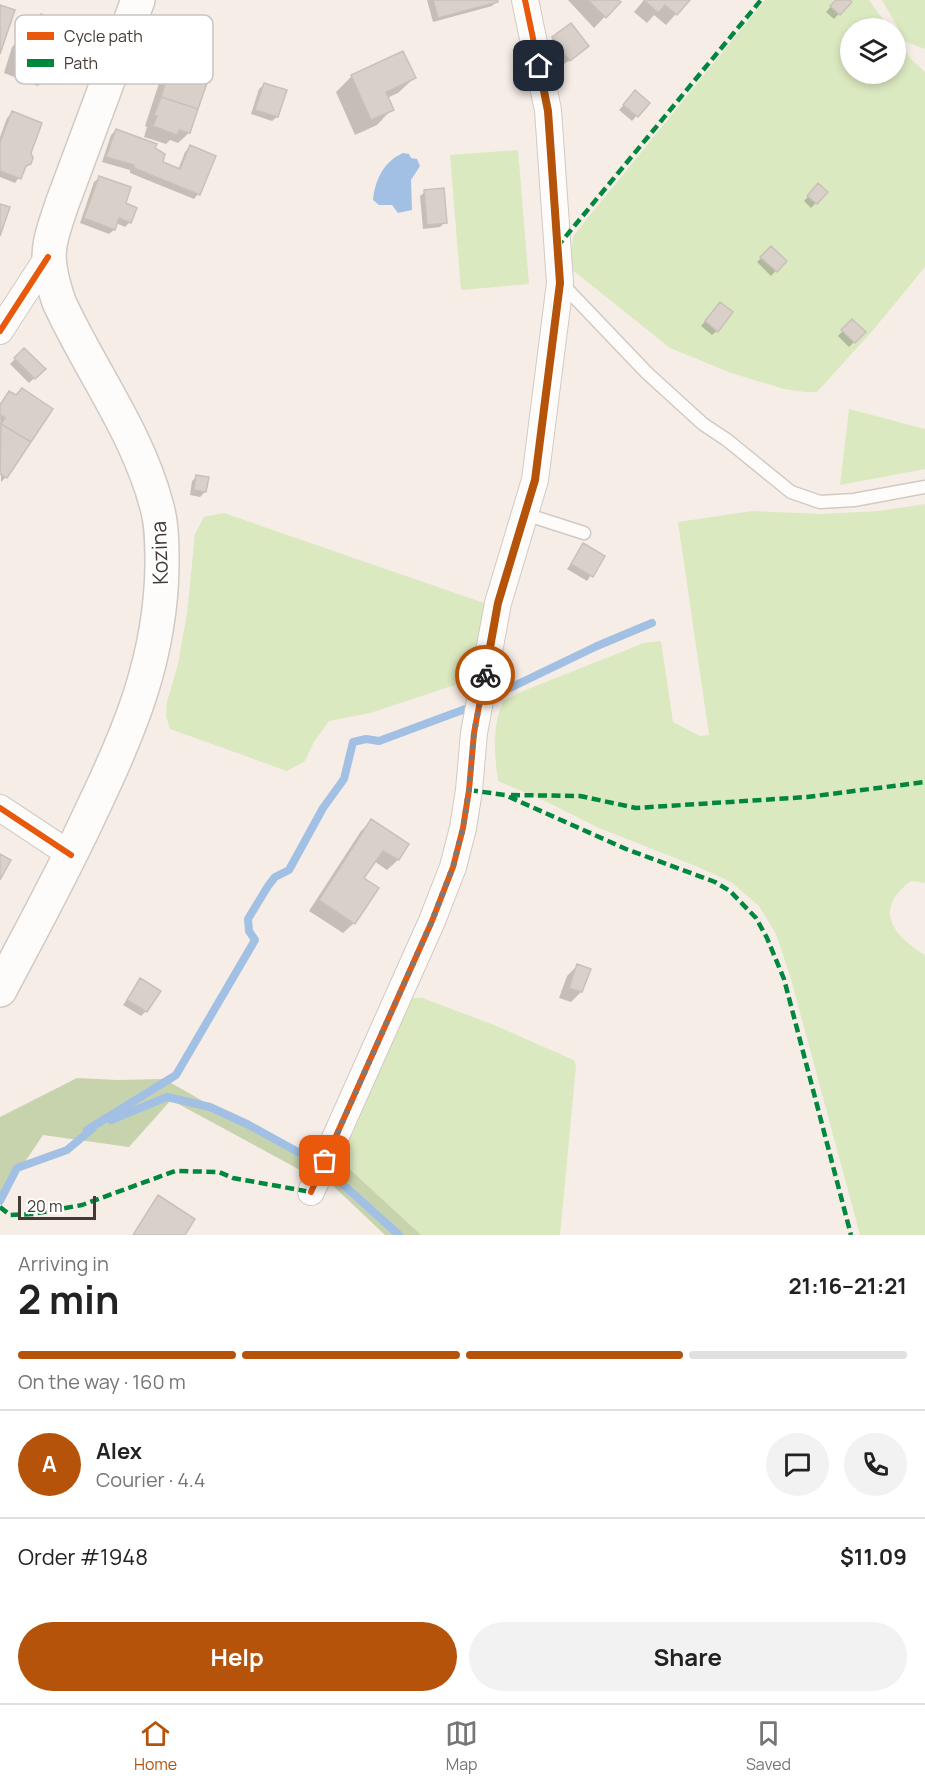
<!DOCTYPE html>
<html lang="en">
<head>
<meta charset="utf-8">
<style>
	body { margin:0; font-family:Manrope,sans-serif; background:#f2f2f2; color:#222; height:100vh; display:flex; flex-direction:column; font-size:22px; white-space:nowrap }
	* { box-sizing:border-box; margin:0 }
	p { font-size:20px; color:#767676 }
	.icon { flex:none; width:33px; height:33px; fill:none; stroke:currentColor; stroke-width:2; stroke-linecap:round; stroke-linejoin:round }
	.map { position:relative; height:1235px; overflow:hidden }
	.side { display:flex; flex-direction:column; background:#fff; flex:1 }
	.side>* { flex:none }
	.fabs { position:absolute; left:840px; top:18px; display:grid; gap:12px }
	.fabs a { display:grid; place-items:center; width:66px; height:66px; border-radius:50%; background:#fff; box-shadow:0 3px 9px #0003; font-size:30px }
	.scale { position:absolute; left:18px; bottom:15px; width:78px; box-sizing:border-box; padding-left:6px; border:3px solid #443933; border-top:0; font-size:16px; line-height:21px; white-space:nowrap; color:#443933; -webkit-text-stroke:4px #fff; paint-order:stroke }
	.pin { position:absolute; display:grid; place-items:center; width:51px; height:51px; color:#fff; margin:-26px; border-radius:12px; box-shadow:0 3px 9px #0006 }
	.courier { position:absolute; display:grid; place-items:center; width:60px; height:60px; margin:-30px; border:4px solid #b45309; border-radius:50%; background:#fff; color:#222; box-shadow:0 2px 8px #0007 }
	.head em { font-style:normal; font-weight:700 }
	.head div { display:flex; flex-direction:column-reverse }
	.head { display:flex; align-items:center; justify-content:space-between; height:102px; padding:0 18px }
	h1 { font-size:39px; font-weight:700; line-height:45px }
	.bar { display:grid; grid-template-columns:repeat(4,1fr); gap:9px 6px; align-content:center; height:72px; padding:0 18px }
	.bar i { height:8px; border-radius:4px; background:#e0e0e0 }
	.bar .selected { background:#b45309 }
	.bar p { grid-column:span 4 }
	.line { display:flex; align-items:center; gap:15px; padding:0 18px; border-top:2px solid #e0e0e0 }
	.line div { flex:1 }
	.round { display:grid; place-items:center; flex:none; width:63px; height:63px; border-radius:32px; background:#f2f2f2 }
	.cta { display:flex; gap:12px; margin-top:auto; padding:12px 18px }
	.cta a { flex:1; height:69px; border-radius:36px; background:#b45309; color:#fff; font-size:24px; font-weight:700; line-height:69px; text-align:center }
	.cta a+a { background:#f2f2f2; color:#222 }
	.menu { display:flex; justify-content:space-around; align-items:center; height:84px; border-top:2px solid #e0e0e0; background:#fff; font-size:16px; color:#767676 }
	.menu a { display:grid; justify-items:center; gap:3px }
	.menu .selected { color:#b45309 }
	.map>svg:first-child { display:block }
	.green { fill:#dbe9c1 }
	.forest { fill:#c7d3ad }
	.water { fill:#a1c0e4 }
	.shadow { fill:#0003 }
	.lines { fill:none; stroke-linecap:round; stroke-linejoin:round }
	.stream { stroke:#a1c0e4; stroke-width:8 }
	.building { fill:#d9d0ca; stroke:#c9c0ba; stroke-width:1.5 }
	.service-casing { stroke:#d1c9c3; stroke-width:15 }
	.minor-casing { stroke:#d1c9c3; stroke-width:28 }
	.secondary-casing { stroke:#d1c9c3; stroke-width:36 }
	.service { stroke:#fefcfb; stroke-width:12 }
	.minor { stroke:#fefcfb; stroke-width:26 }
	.secondary { stroke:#fefcfb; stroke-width:33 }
	.quiet { stroke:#00873e; stroke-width:4.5; stroke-dasharray:9 4.5; stroke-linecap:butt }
	.cycleway-casing { stroke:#fff; stroke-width:10 }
	.cycleway { stroke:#e8590c; stroke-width:6 }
	.done { stroke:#827872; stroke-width:6; stroke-dasharray:0 10.8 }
	.route { stroke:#b45309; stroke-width:8 }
	.labels { text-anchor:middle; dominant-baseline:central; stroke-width:4.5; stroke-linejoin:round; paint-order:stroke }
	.street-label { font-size:21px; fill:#443933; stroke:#fff }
	.key { fill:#fff; stroke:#c7c4c2; stroke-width:1.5 }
	.key-label { font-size:16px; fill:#443933 }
</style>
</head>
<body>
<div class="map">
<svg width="925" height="1235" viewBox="0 0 925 1235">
	<rect width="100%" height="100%" fill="#f6ede7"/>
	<path class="green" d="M 765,0 L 869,0 L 889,28 L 850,28 L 850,74 L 896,74 L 896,38 L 910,58 L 925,72 L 925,267 L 874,329 L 817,392 L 805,392 L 784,389 L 731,373 L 670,348 L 570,268 L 573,236 Z
		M 882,0 L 925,0 L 925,49 L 906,42 Z
		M 518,150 L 529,284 L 461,290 L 450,155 Z
		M 849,409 L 925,429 L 925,469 L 840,485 Z
		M 925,504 L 925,883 L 911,881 C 873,909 892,935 925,955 L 925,1235 L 860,1235 L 791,979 L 776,934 L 759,906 L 731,882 L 698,867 L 599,828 L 549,803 L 498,781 C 494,751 492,730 503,701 L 523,691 L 644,643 L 661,641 L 673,722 L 700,736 L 709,735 L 678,522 L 752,511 L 822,514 L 879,511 Z
		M 224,513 L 487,604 L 472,668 L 467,681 L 370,713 L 329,721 L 314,742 L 305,761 L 287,771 L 170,729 L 166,716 L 167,702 L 178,664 L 187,613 L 195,534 L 204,517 Z
		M 413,998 L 422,998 L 494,1025 L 574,1060 L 576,1066 L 560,1235 L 421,1235 L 340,1160 L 341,1145 L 404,1003 Z"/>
	<path class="forest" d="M 77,1078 L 117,1080 L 164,1079 L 303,1158 L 300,1170 L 171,1100 L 129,1147 L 43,1135 L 0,1199 L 0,1117 Z
		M 340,1160 L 421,1235 L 385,1235 L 327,1180 Z"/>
	<path class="water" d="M 403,153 L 409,154 L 411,158 L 417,159 L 420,166 L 411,180 L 412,210 L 398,213 L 392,205 L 379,205 L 373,200 C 375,180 384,161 403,153 Z"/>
	<path class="shadow" d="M 427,0 L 496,0 L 496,2 L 492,6 L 433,22 Z
		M 568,0 L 616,0 L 619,2 L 594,28 Z
		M 644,0 L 688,0 L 666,25 L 654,15 L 647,23 L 634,12 Z
		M 837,0 L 848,0 L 850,2 L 834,19 L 826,12 Z
		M 42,16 L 60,71 L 50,81 L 45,79 L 38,86 L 4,73 L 12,47 L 22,36 L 27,38 L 31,27 Z
		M 553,38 L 582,51 L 564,64 L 548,43 Z
		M 172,66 L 189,133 L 178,143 L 170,140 L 166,144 L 144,137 L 147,127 L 145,126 L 161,77 Z
		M 352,76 L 414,78 L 398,93 L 387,98 L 392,109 L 377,125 L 355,135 L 336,92 Z
		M 264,85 L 277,117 L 272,121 L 251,114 L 259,89 Z
		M 631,97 L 648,103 L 632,121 L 619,110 Z
		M 12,113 L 29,153 L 29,163 L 15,183 L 0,177 L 0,137 L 7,118 Z
		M 116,130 L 153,149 L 162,163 L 178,170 L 185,152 L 190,147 L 198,194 L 194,199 L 130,173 L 130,170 L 102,162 L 111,135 Z
		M 99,178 L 124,204 L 130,222 L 125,227 L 116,223 L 114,230 L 109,234 L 80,223 L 94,182 Z
		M 814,190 L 826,192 L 811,208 L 804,201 Z
		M 425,192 L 445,222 L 440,227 L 423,229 L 420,196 Z
		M 771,248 L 785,261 L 771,276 L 757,262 Z
		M 716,308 L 717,331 L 712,335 L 701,326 Z
		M 852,321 L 864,332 L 849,347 L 838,336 Z
		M 24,350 L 44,369 L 29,383 L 10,364 Z
		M 9,393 L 6,477 L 1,482 L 0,404 Z
		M 197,476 L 205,492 L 200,497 L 190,495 L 192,481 Z
		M 584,545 L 603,557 L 587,581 L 567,569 Z
		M 371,821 L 407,845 L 398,860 L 387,870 L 374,861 L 362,879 L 354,923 L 343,933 L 309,911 L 361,831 Z
		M 577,966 L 581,992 L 571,1002 L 559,998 L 567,976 Z
		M 140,980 L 146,1011 L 141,1016 L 123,1005 Z"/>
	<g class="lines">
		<path class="stream" d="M 487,699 L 597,646 L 652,623
			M 111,1120 L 167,1097 L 210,1107 L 249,1125 L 318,1163
			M 87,1130 L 176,1075 L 255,940 L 249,931 L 248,919 L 268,886 L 275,877 L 289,870 L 323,808 L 344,779 L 353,742 L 366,739 L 379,741 L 468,708
			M 328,1171 L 399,1235
			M 0,1201 L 17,1168 L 67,1150 L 92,1129"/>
	</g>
	<path class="building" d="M 433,0 L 498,0 L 498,2 L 438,18 Z
		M 588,0 L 618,0 L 621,2 L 606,18 Z
		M 644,0 L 690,0 L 677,15 L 665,5 L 658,13 Z
		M 836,0 L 850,0 L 852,2 L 840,15 L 830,6 Z
		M 0,5 L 15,10 L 0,54 Z
		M 41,14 L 78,29 L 62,72 L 53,68 L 50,76 L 14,62 L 22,35 L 33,37 Z
		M 571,23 L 589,46 L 570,61 L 552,37 Z
		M 403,51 L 416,78 L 386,92 L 394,110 L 371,120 L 351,75 Z
		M 171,65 L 209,77 L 198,109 L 161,97 Z
		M 264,83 L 287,90 L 278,117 L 255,110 Z
		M 635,90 L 650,103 L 638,117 L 623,105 Z
		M 161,97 L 198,109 L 190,133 L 179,130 L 177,135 L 153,126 L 157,116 L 154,115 Z
		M 12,111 L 42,123 L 31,153 L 33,158 L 31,164 L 26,166 L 21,179 L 0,171 L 0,142 Z
		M 116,129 L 157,144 L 155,148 L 165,154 L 163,162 L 180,169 L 190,145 L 216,156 L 200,195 L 134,168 L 134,165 L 106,157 Z
		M 99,176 L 131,187 L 126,203 L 137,208 L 131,223 L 119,218 L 115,230 L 84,218 Z
		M 818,183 L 828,192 L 817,204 L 807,196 Z
		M 444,188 L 447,223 L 427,225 L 424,190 Z
		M 0,204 L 10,207 L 0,236 Z
		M 771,246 L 787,261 L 777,272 L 760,257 Z
		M 720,302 L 733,312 L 718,332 L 705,321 Z
		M 852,319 L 866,332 L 855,343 L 841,330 Z
		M 24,348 L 46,369 L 35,379 L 14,358 Z
		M 22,388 L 53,409 L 31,442 L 1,424 L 5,418 L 0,414 L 0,405 L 9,391 L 16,395 Z
		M 1,424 L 31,442 L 7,478 L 0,474 Z
		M 196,475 L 209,477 L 206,492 L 194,490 Z
		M 583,543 L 605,556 L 593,577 L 571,564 Z
		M 371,819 L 409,844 L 399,860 L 383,851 L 364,878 L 379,888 L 355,924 L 319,900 Z
		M 0,854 L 11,860 L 0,880 Z
		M 577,964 L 591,969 L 582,992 L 569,988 Z
		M 140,978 L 161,991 L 147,1012 L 127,1000 Z
		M 158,1195 L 195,1219 L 185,1235 L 133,1235 Z"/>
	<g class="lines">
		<g class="service-casing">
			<path id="service" d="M 561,283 L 647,373 L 703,424 L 727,440 L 791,492 L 820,502 L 854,500 L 925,487
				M 525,514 L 584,533"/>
		</g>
		<g class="minor-casing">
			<path id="minor" d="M 0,331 L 48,257
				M 0,808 L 71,855
				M 311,1192 L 432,921 L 453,867 L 463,828 L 469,790 L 474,733 L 498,603 L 535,480 L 560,283 L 548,110 L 525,0"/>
		</g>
		<g class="secondary-casing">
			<path id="secondary" d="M 0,990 C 31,931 63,873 91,812 C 130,731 161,657 162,565 C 162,546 162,525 157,507 C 138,433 90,370 59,302 C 44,257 47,248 62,204 L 138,0"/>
		</g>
		<use href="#service" class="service"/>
		<use href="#minor" class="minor"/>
		<use href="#secondary" class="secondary"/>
		<path class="quiet" d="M 557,247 L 761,0
			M 469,790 L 505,795 L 626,849 L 715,882 L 730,891 L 756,918 L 767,938 L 784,979 L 851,1235
			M 511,795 L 580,796 L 636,808 L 807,797 L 925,782
			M 0,1207 L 10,1215 L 33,1214 L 82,1205 L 175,1171 L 219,1172 L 233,1178 L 311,1192"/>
		<g class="cycleway-casing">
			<path id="cycleway" d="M 0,331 L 48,257
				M 0,808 L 71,855
				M 311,1192 L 432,921 L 453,867 L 463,828 L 469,790 L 474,733 L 498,603 L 535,480 L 560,283 L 548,110 L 525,0"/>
		</g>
		<use href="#cycleway" class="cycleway"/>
	</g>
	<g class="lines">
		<path class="done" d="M 325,1161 L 432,921 L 453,867 L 463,828 L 469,790 L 474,733 L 485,675"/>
		<path class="route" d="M 485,675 L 498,603 L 535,480 L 560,283 L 548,111 L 539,66"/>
	</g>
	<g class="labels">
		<g class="street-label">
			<text transform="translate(159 553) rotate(-92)">Kozina</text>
		</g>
	</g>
	<rect x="15" y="15" width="198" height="69" rx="9" class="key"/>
	<rect x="27" y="32" width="27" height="8" fill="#e8590c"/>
	<rect x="27" y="59" width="27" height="8" fill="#00873e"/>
	<g class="key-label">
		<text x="64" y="42">Cycle path</text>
		<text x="64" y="69">Path</text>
	</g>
</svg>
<div class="fabs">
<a><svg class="icon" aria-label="layers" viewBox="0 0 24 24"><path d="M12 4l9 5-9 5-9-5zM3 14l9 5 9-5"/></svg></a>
</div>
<div class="scale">20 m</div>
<div class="pin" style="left:325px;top:1161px;background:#ea580c"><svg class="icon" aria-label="bag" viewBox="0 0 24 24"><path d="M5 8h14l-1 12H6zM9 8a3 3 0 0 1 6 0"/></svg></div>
<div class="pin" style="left:539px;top:66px;background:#1f2937"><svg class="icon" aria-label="home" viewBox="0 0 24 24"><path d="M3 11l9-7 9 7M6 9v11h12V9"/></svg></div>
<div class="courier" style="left:485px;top:675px"><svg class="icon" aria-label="bike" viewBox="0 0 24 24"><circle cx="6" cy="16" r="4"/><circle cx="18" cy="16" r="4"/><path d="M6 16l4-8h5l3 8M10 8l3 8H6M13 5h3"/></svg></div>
</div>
<section class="side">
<div class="head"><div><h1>2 min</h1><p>Arriving in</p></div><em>21:16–21:21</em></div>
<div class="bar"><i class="selected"></i><i class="selected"></i><i class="selected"></i><i></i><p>On the way · 160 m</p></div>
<div class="line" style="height:108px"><b class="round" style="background:#b45309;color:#fff">A</b><div><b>Alex</b><p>Courier · 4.4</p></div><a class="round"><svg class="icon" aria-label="chat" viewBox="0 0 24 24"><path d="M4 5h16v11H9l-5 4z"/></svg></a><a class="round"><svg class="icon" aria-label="phone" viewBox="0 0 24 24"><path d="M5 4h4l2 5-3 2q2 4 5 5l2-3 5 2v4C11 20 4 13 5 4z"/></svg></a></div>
<div class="line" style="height:78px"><div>Order #1948</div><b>$11.09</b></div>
<div class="cta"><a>Help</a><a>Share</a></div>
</section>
<nav class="menu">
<a class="selected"><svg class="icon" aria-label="home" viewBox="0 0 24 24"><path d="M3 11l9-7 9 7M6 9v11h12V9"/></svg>Home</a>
<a><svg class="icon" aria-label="map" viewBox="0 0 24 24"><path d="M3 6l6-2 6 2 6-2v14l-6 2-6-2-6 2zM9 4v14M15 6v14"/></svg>Map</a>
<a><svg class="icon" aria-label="saved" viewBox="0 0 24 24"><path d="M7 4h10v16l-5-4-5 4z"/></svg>Saved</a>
</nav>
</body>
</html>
